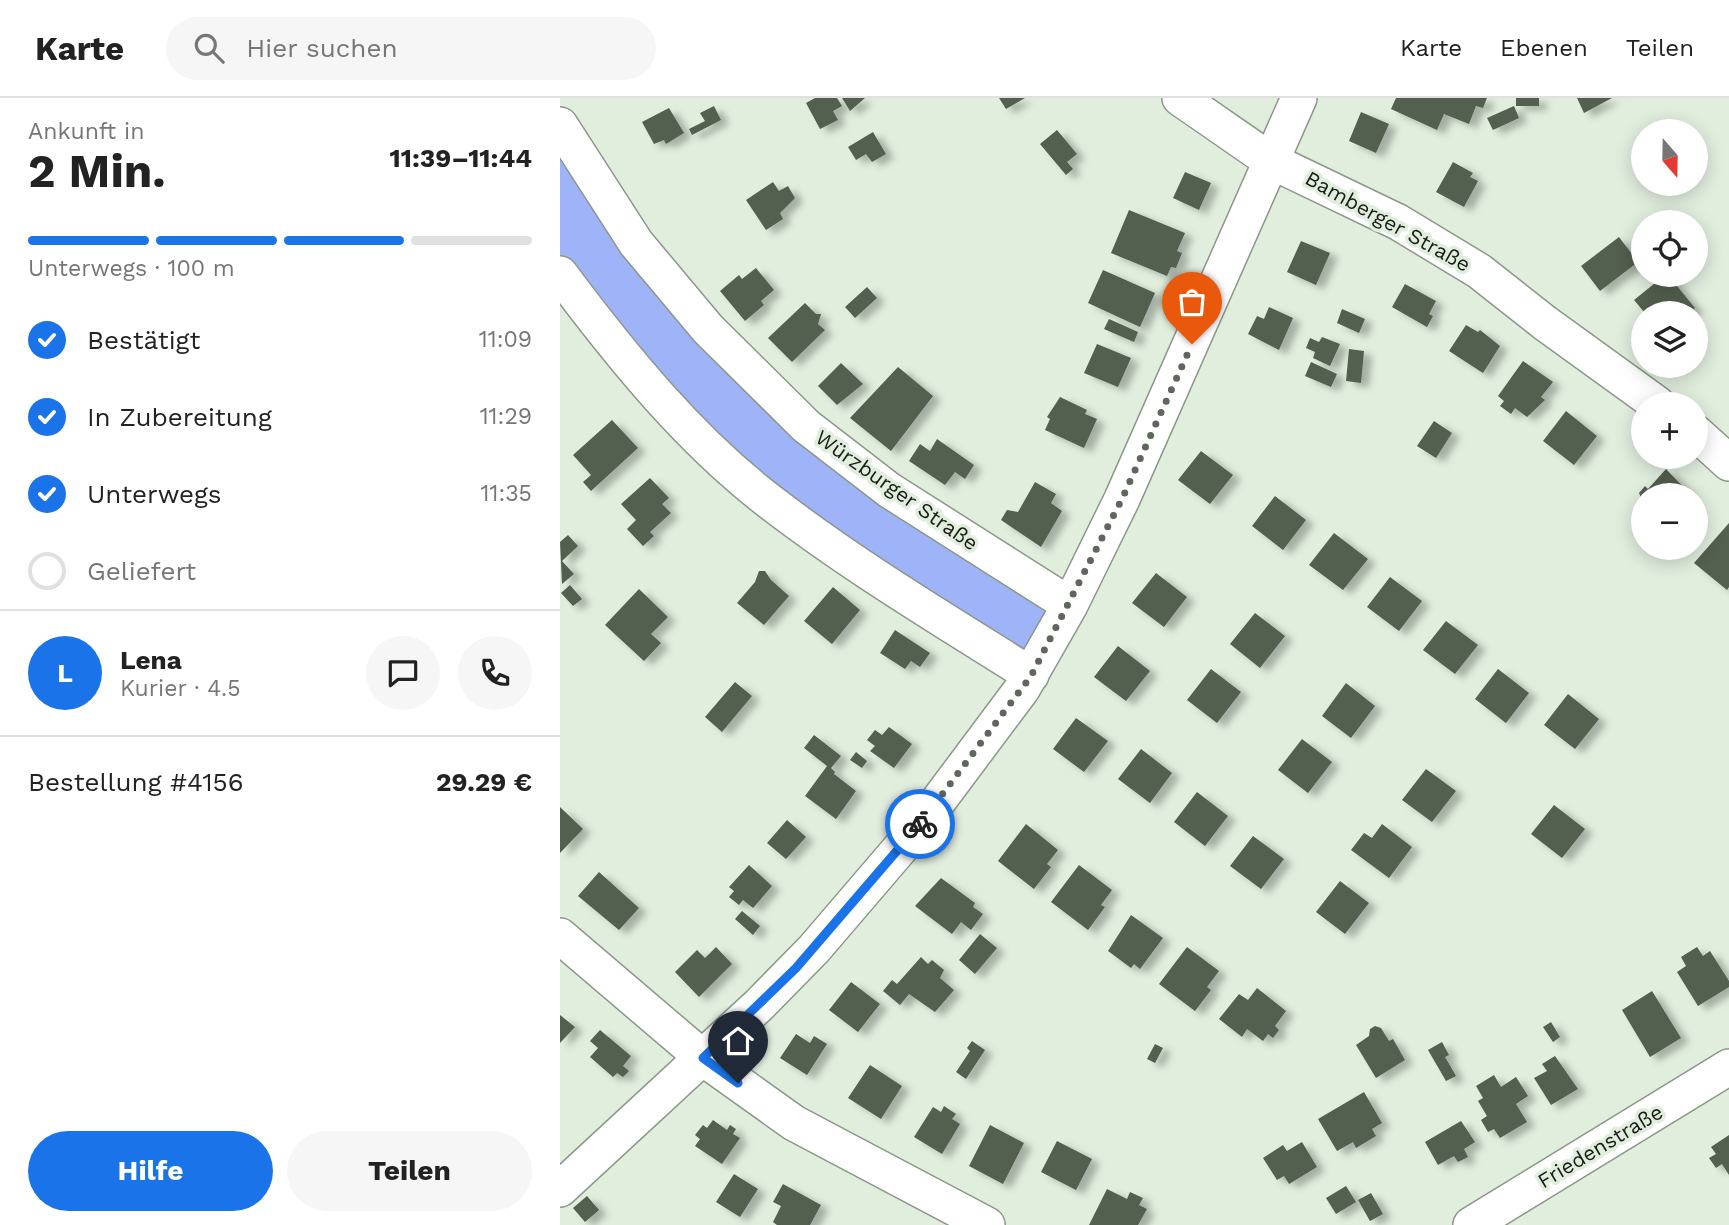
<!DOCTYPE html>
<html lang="de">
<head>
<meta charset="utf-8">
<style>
	body { margin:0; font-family:"Work Sans",sans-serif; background:#f6f6f6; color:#222; height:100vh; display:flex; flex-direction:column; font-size:26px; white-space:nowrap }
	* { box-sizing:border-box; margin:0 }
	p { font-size:23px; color:#767676 }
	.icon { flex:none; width:38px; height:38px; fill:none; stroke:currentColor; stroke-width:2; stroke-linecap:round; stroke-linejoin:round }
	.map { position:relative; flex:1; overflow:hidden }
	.details { display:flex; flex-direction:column; background:#fff; width:560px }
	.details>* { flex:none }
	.needle { width:46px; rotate:160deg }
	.fabs { position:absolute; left:1071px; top:21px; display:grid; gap:14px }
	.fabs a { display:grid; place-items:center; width:77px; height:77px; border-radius:50%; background:#fff; box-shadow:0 4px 18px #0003; font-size:35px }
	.pin { position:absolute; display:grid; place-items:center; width:60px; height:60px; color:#fff; margin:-72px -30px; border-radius:50% 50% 50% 0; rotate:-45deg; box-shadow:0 0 7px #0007 }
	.pin .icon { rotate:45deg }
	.courier { position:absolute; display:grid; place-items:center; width:70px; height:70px; margin:-35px; border:5px solid #1a73e8; border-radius:50%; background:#fff; color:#222; box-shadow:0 2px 9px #0007 }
	.head em { font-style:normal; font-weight:700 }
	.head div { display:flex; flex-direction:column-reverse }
	.head { display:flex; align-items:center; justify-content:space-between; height:119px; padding:0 28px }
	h1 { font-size:46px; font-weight:700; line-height:52px }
	.bar { display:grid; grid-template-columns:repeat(4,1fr); gap:10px 7px; align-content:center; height:84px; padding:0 28px }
	.bar i { height:9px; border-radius:5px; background:#e0e0e0 }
	.bar .on { background:#1a73e8 }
	.bar p { grid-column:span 4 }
	.line { display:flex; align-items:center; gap:18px; padding:0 28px; border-top:2px solid #e0e0e0 }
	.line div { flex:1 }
	.round { display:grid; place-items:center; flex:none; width:74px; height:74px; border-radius:37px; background:#f6f6f6 }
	ol { padding:0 28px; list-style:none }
	li { display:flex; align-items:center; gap:21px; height:77px }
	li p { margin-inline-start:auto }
	li .icon { padding:7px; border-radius:50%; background:#1a73e8; color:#fff; stroke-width:4 }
	li:last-child { color:#767676 }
	li i { width:38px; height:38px; border:4px solid #e0e0e0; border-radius:50% }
	.action { display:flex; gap:14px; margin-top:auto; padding:14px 28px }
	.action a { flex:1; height:80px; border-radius:42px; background:#1a73e8; color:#fff; font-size:28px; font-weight:700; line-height:80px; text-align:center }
	.action a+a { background:#f6f6f6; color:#222 }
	header { display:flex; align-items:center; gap:42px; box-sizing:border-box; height:98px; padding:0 35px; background:#fff; border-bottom:2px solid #e0e0e0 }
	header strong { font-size:33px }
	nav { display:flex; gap:38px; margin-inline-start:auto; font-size:24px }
	.search { width:490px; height:63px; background:#f6f6f6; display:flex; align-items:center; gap:18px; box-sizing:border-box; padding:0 24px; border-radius:38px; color:#767676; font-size:26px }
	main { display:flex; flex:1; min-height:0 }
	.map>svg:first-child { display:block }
	.green { fill:#9fb3f9 }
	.building { fill:#535e50; filter:url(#shadow) }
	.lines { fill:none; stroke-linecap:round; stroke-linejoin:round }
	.minor-casing { stroke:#8b9889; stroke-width:38 }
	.minor { stroke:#fff; stroke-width:35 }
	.done { stroke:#5f665d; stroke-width:7; stroke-dasharray:0 12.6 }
	.route { stroke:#1a73e8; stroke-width:9 }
	.labels { text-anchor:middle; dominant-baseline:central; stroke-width:7; stroke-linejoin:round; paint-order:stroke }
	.street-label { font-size:21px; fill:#191d18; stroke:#e1eede }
</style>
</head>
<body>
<header>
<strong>Karte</strong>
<div class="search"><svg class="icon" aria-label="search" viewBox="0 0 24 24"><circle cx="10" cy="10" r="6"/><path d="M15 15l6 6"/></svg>Hier suchen</div>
<nav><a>Karte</a><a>Ebenen</a><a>Teilen</a></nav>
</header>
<main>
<section class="details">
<div class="head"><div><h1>2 Min.</h1><p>Ankunft in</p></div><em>11:39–11:44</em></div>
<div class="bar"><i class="on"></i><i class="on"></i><i class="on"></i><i></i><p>Unterwegs · 100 m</p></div>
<ol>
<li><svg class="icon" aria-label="check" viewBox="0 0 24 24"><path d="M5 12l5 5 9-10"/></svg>Bestätigt<p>11:09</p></li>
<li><svg class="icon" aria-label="check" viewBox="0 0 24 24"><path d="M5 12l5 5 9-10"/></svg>In Zubereitung<p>11:29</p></li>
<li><svg class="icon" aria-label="check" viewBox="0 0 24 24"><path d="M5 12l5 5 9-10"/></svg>Unterwegs<p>11:35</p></li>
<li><i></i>Geliefert</li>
</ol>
<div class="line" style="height:126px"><b class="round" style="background:#1a73e8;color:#fff">L</b><div><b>Lena</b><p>Kurier · 4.5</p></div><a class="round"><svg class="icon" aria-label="chat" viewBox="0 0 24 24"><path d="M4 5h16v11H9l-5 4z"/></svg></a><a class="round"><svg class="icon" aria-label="phone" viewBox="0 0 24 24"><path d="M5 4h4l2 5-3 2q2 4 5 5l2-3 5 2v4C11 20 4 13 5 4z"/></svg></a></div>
<div class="line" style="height:91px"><div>Bestellung #4156</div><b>29.29 €</b></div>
<div class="action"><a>Hilfe</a><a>Teilen</a></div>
</section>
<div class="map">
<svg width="1169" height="1127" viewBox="0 0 1169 1127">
	<defs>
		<filter id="shadow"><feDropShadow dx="8" dy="4.5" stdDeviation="3.5" flood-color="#0004"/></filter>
	</defs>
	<rect width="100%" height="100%" fill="#e1eede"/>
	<path class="green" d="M 0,48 L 102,191 L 490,513 L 464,561 L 189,372 L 44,218 L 0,159 Z"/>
	<path class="building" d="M 255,0 L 277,0 L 282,8 L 273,13 L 278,22 L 260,31 L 246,5 Z
		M 282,0 L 305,0 L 290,13 Z
		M 439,0 L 465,0 L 446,11 Z
		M 836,0 L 927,0 L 923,10 L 916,8 L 909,26 L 884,16 L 877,32 L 831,11 Z
		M 956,0 L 979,0 L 979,8 L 956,8 Z
		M 1017,0 L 1052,0 L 1024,15 Z
		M 154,8 L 161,22 L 132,37 L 129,31 L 145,23 L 140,15 Z
		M 954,8 L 959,20 L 933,32 L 927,20 Z
		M 109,10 L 124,35 L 106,46 L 104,42 L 94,46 L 82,24 Z
		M 801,14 L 829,26 L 816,55 L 789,43 Z
		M 497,32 L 517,56 L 507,64 L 513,71 L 506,77 L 480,46 Z
		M 313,34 L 326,56 L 312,64 L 306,56 L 296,62 L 288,49 Z
		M 893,64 L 913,75 L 910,79 L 918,83 L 904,109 L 876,94 Z
		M 625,74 L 651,85 L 639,112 L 613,100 Z
		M 213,84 L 219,93 L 228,88 L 235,100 L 220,115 L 223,121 L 206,132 L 186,102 Z
		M 569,112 L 625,135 L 617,153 L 622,155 L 616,170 L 611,169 L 607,178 L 551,155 Z
		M 1059,139 L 1078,164 L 1040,193 L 1021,168 Z
		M 741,143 L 770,155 L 756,187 L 727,174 Z
		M 196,170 L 214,192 L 201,203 L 204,207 L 185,223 L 160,193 L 179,177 L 182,181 Z
		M 543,172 L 595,195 L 580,229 L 528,205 Z
		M 1105,177 L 1108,177 L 1135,210 L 1129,215 L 1085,215 L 1074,202 Z
		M 845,186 L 876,203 L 869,216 L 873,218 L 867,229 L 832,209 Z
		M 307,189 L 317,200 L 295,220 L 285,209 Z
		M 245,205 L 256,216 L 261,216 L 258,226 L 265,232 L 232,264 L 208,240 Z
		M 709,209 L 733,220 L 719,252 L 688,236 L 697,218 L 704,221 Z
		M 782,211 L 805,221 L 799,235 L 777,225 Z
		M 549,221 L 578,234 L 574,244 L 544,231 Z
		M 906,227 L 918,234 L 920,232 L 940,248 L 923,275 L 889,253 Z
		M 762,239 L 780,246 L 770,268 L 753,260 L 755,254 L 746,250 L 750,240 L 759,244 Z
		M 537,246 L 571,260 L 558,289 L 524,275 Z
		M 789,251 L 804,253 L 801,285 L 786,283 Z
		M 963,263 L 993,284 L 981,299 L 985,302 L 967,319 L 955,310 L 951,316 L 940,308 L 944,303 L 938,298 Z
		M 751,264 L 777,276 L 771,289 L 745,278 Z
		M 281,265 L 303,286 L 277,307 L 258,288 Z
		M 338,269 L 373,298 L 331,353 L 290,320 Z
		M 500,299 L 527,312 L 525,316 L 537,321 L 524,350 L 485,332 L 490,321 L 487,319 Z
		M 1006,313 L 1037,338 L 1014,367 L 983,343 Z
		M 52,322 L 78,350 L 31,393 L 23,384 L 31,377 L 13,357 Z
		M 874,323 L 892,335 L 876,360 L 857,348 Z
		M 377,341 L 414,367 L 405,381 L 395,374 L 385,387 L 349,363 L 360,346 L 370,353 Z
		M 641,353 L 673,377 L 650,406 L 618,382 Z
		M 1106,371 L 1131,397 L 1083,397 L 1083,404 L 1079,395 L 1085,388 L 1088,391 Z
		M 90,380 L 109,400 L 102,406 L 111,415 L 90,434 L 94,438 L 83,448 L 67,431 L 76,422 L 61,406 Z
		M 475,384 L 496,396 L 491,405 L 502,413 L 481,449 L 441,422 L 447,412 L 458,414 Z
		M 715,398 L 746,422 L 723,452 L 692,428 Z
		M 1169,425 L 1169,489 L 1167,492 L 1134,465 Z
		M 774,435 L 808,461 L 783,492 L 749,467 Z
		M 8,437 L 18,448 L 2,463 L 14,476 L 2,486 L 0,444 Z
		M 199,473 L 205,473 L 211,482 L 229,498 L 204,527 L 177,505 L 195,484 Z
		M 596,475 L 627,499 L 604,529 L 572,505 Z
		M 830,479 L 862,503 L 839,533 L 807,509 Z
		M 10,487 L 22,501 L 13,508 L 1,495 Z
		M 273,489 L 300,512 L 272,546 L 244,523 Z
		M 79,491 L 108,519 L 91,536 L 101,545 L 84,563 L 45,527 Z
		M 695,515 L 725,538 L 700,570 L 670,546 Z
		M 886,523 L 918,547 L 895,576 L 863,552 Z
		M 335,532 L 370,555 L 360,569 L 351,563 L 345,571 L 320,555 Z
		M 558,548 L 590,573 L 566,603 L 534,579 Z
		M 651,571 L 681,594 L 657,625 L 627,602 Z
		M 938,571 L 969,595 L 946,625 L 915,601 Z
		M 175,584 L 192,598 L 162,634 L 145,619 Z
		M 786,585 L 815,608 L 791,640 L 762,618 Z
		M 1008,596 L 1039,621 L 1015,651 L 984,627 Z
		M 516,620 L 548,643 L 524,674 L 493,651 Z
		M 329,629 L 352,646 L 334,670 L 310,653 L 315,648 L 307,642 L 315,632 L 322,637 Z
		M 254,637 L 281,658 L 271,670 L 275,674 L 274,676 L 296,693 L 276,721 L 245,698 L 267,668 L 244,650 Z
		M 742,641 L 772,664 L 748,695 L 718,672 Z
		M 581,651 L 612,675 L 590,705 L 558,681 Z
		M 296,654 L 307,663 L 302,670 L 290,662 Z
		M 866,671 L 896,693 L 872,724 L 842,702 Z
		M 637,694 L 668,718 L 645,748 L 614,724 Z
		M 994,707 L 1025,731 L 1002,760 L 971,736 Z
		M 0,709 L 23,731 L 0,755 Z
		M 227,722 L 246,739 L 226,761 L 207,745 Z
		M 466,726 L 498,752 L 487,766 L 491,769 L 474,791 L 438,763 Z
		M 822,726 L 852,749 L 829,780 L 791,752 L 804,735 L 812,740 Z
		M 693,738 L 724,761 L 701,791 L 670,768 Z
		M 189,767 L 212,788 L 193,810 L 183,802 L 179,807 L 169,799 L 174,793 L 169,789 Z
		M 519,767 L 552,792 L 541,807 L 545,809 L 528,832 L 491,804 Z
		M 39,774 L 79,810 L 59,832 L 18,798 Z
		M 381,780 L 415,805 L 413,809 L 423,816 L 411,832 L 401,824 L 392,836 L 355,808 Z
		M 780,783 L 809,805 L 785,836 L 756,814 Z
		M 182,813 L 200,828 L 193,837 L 175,821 Z
		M 571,817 L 603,840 L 580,871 L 574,866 L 571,870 L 548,853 Z
		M 420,836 L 437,850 L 415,876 L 399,862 Z
		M 156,849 L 172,866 L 139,899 L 115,874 L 137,852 L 145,860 Z
		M 627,849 L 659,873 L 647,889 L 651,892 L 635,913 L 599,886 Z
		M 1137,849 L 1143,858 L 1150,853 L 1169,883 L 1169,889 L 1138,908 L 1117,874 L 1126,868 L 1121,859 Z
		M 361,859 L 368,866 L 372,862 L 384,872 L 380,880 L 394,892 L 375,914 L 349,896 L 340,907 L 323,893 L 332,882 L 337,886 Z
		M 291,884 L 320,906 L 298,934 L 269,912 Z
		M 697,890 L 726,913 L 715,928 L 719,932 L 713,940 L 708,936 L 703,943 L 687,931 L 682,939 L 659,921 L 679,896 L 688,902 Z
		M 1092,893 L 1121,940 L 1090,959 L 1062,912 Z
		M 0,917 L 15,929 L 0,945 Z
		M 991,924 L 1000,939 L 993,944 L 983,929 Z
		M 815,928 L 821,930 L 829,943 L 833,941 L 845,962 L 816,980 L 796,947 L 809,938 L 810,931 Z
		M 40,932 L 71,958 L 63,968 L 69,973 L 63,979 L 57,975 L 53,979 L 30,959 L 38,950 L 30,943 Z
		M 236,936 L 250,945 L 254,938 L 267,946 L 247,977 L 220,960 Z
		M 412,943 L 425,952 L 406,981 L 396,974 L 410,953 L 407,950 Z
		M 882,944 L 889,957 L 885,959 L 896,978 L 886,983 L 868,952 Z
		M 595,946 L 603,950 L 595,965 L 587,961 Z
		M 995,958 L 1018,991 L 991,1007 L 974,980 L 987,973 L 982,966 Z
		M 310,967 L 342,988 L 321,1021 L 288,1000 Z
		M 934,977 L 941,989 L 956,979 L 968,998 L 956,1006 L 967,1024 L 940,1040 L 934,1031 L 928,1034 L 921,1022 L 927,1018 L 918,1003 L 923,1000 L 916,988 Z
		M 804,994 L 822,1025 L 812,1031 L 816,1038 L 796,1050 L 793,1044 L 777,1053 L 758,1021 Z
		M 384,1008 L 396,1016 L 392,1021 L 400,1026 L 382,1056 L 354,1039 L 373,1009 L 381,1014 Z
		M 153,1022 L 167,1032 L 170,1027 L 176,1031 L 173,1036 L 180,1040 L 162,1066 L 135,1048 L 140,1041 L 135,1037 L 143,1027 L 147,1030 Z
		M 901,1023 L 915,1044 L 904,1051 L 908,1059 L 898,1064 L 894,1058 L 878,1067 L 865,1044 Z
		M 430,1027 L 464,1045 L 443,1086 L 409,1068 Z
		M 1169,1037 L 1169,1077 L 1162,1066 L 1156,1070 L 1149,1060 L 1156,1056 L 1151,1049 Z
		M 497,1043 L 532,1061 L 516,1092 L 481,1074 Z
		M 742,1044 L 757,1069 L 729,1086 L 724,1078 L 717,1082 L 703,1060 L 723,1047 L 727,1053 Z
		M 174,1076 L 198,1091 L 180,1119 L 156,1104 Z
		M 223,1086 L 261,1107 L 250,1127 L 217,1127 L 213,1124 L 221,1108 L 213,1104 Z
		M 786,1088 L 796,1104 L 776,1116 L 766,1100 Z
		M 547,1091 L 567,1101 L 570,1094 L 583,1100 L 579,1107 L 587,1111 L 578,1127 L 529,1127 Z
		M 811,1095 L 823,1116 L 810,1123 L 798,1102 Z
		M 27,1098 L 39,1112 L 25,1124 L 13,1110 Z"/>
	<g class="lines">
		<g class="minor-casing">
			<path id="minor" d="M 620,0 L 711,63 L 838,124 L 919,173 L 985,225 L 1097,306
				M 0,27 L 76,145 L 148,231 L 246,328 L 329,392 L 510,507
				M 0,176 C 62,259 131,344 213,406 C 295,469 384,522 471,577
				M 1136,335 L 1169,365
				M 0,838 L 143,960 L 234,1025 L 427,1127
				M 0,1091 L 199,907 L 254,851 L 361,726 L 462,591 L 510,507 L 562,401 L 739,0
				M 911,1127 L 1169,969"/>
		</g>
		<use href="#minor" class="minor"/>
	</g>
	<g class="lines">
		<path class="done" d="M 360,726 L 471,578 L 562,401 L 632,246"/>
		<path class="route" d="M 178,985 L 143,960 L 236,870 L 360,726"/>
	</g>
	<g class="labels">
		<g class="street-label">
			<text transform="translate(828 123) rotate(29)">Bamberger Straße</text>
			<text transform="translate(337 392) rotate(35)">Würzburger Straße</text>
			<text transform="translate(1040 1048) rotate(-31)">Friedenstraße</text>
		</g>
	</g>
</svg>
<div class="fabs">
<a><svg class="needle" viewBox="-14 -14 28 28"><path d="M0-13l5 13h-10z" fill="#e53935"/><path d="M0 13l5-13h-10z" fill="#767676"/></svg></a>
<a><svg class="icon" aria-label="locate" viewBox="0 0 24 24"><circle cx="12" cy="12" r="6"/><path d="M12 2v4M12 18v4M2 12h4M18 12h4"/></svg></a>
<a><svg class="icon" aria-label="layers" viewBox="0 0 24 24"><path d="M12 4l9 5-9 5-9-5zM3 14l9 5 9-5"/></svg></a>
<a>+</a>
<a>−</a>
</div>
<div class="pin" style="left:632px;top:246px;background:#ea580c"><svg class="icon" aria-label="bag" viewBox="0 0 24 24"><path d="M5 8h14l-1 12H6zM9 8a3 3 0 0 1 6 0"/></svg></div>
<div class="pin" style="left:178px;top:985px;background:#1f2937"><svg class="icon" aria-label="home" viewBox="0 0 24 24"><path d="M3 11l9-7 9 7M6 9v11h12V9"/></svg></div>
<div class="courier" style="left:360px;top:726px"><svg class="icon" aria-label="bike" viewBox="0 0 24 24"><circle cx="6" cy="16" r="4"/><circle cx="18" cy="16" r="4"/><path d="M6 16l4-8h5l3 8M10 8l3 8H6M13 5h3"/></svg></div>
</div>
</main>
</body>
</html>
